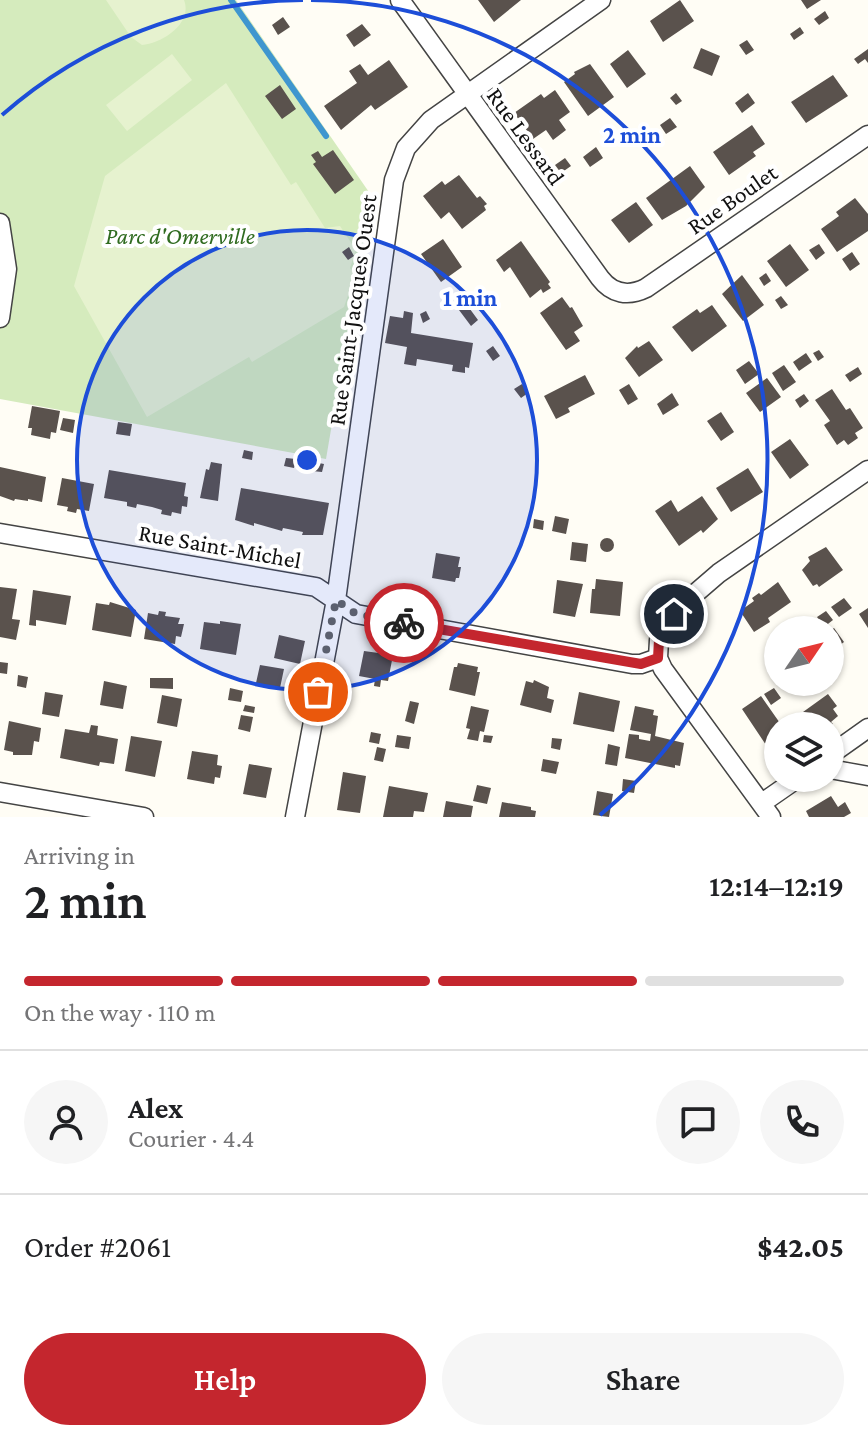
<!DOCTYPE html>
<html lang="en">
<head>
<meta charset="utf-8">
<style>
	body { margin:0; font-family:"Crimson Pro",serif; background:#f6f6f6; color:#202124; height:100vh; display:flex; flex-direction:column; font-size:30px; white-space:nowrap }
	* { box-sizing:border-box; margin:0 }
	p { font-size:26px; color:#757577 }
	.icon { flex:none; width:44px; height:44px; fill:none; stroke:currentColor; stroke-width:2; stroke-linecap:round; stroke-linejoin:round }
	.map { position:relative; height:817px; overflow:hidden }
	.drawer { display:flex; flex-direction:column; background:#fff; flex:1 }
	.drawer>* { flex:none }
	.needle { width:52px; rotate:55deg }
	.fabs { position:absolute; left:764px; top:616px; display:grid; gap:16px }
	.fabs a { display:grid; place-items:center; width:80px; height:80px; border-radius:50%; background:#fff; box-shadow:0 2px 6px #0004; font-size:40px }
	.pin { position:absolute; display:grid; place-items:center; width:68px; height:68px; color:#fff; margin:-34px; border:4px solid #fff; border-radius:50%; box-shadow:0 2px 8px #0007 }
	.courier { position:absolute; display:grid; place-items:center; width:80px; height:80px; margin:-40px; border:6px solid #c4262e; border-radius:50%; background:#fff; color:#222; box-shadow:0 2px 10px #0007 }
	.summary em { font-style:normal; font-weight:600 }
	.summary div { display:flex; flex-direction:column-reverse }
	.summary { display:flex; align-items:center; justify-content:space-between; height:136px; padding:0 24px }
	h1 { font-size:52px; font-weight:600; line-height:60px }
	.bar { display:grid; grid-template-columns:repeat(4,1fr); gap:12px 8px; align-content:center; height:96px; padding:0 24px }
	.bar i { height:10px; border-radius:6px; background:#e0e0e0 }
	.bar .current { background:#c4262e }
	.bar p { grid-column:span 4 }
	.line { display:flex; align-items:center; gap:20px; padding:0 24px; border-top:2px solid #e0e0e0 }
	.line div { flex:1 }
	.round { display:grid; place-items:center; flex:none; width:84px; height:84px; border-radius:42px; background:#f6f6f6 }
	.cta { display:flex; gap:16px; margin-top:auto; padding:16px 24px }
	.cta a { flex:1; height:92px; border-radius:48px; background:#c4262e; color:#fff; font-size:32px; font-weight:600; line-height:92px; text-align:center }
	.cta a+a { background:#f6f6f6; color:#202124 }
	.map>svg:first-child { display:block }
	.green { fill:#d5ebbd }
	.pitch { fill:#e6f2cf }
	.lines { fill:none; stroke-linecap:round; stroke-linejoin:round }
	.stream { stroke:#3f96cf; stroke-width:6 }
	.building { fill:#5a524d }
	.street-casing { stroke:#444; stroke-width:21 }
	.street { stroke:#fff; stroke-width:18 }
	.done { stroke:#646461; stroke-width:8; stroke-dasharray:0 14.4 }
	.route { stroke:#c4262e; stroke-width:10 }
	.ring { fill:none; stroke:#1d4ed8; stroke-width:4 }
	.labels { text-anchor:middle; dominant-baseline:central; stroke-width:8; stroke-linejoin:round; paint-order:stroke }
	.street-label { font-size:24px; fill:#111; stroke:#fff }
	.park-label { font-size:24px; font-style:italic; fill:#2f6b1f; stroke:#fff }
	.centre { fill:#1d4ed8; stroke:#fff; stroke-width:4 }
	.ring-label { font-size:24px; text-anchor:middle; font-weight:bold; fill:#1d4ed8; stroke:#fff; stroke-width:8; stroke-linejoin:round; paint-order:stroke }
</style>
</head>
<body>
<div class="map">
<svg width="868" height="817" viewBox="0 0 868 817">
	<rect width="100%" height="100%" fill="#fffdf5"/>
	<path class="green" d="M 0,0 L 236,0 L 371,195 L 326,459 L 0,399 Z"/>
	<path class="pitch" d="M 106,0 L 184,0 C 193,23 163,43 142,45 L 131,37 Z
		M 172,54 L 192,80 L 127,131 L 106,105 Z
		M 226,83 L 291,185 L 296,182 L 325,228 L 340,226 L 356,250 L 350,268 L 355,275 L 344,307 L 252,362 L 249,357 L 147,417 L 74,286 L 105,176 Z"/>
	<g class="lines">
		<path class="stream" d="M 231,0 L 326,136"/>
	</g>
	<path class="building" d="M 478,0 L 521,0 L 494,22 Z
		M 680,0 L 694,21 L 663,42 L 650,21 Z
		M 801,0 L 821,0 L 807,9 Z
		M 825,11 L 829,18 L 819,25 L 814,19 Z
		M 283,17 L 290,27 L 278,35 L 272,25 Z
		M 362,24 L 371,35 L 354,47 L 346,35 Z
		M 800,27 L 804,33 L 794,40 L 790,34 Z
		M 747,40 L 754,50 L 746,55 L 739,45 Z
		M 701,48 L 720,56 L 712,76 L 693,68 Z
		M 868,49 L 868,63 L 865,59 L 858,64 L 854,59 Z
		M 628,50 L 646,74 L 627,88 L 610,64 Z
		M 389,60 L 408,87 L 375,110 L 371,105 L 341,130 L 324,106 L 357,83 L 349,71 L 360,64 L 368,75 Z
		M 590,64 L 614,97 L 588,116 L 564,82 L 575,74 L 574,72 Z
		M 833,75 L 848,96 L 806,123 L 791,102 Z
		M 280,85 L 296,109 L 282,119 L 265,96 Z
		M 555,90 L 570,112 L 559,120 L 566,130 L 553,140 L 546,130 L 533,139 L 514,113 L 541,94 L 544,98 Z
		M 676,93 L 682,101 L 676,105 L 670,98 Z
		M 748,93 L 755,103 L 742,113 L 735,103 Z
		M 670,118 L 677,127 L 666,134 L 660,125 Z
		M 752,125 L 765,144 L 753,152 L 756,156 L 729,175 L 713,152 Z
		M 596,147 L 603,158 L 590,167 L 583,157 Z
		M 333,150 L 354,180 L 335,194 L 313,164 L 316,162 L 311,155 L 318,151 L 322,157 Z
		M 565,158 L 571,166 L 561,173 L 555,165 Z
		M 690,166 L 705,187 L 686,206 L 662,220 L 646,198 Z
		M 459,175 L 477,198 L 480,196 L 487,204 L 484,206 L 486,210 L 462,229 L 449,212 L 441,219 L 423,196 L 442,181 L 445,185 Z
		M 855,198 L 868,214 L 868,231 L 837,252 L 821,229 L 839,216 L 836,212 Z
		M 636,202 L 653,225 L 629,243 L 611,220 Z
		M 443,239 L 462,267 L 441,282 L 421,254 Z
		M 521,241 L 550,282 L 548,284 L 551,288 L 543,293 L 541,289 L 530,298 L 510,267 L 504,272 L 496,260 Z
		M 790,244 L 809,270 L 786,287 L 767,261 Z
		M 819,244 L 825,253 L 816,260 L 809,250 Z
		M 349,247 L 354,256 L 348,260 L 342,252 Z
		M 852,252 L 860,264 L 850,271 L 842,259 Z
		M 766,273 L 771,281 L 764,286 L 759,278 Z
		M 742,275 L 764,305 L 743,321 L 722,294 Z
		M 781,296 L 788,305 L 781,309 L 775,300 Z
		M 562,297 L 570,308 L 572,307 L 583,326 L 574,332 L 580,341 L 566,350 L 540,313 Z
		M 467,305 L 478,320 L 471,326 L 459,310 Z
		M 712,305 L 727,326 L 692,352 L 672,327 L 697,309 L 700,313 Z
		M 404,311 L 413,313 L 411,333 L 473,343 L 469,368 L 465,367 L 465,373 L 452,371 L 453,365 L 417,359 L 416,366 L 404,364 L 407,347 L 385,343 L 390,316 L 403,318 Z
		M 426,311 L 430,319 L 423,323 L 420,314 Z
		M 649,341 L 663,360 L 639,377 L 625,358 L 637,346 L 638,348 Z
		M 493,346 L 500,356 L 493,361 L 486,351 Z
		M 819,350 L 824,357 L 818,361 L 813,353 Z
		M 806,353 L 812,362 L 799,371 L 793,362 Z
		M 749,361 L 759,374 L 745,384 L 736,370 Z
		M 784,365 L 796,382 L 783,391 L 772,373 Z
		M 858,367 L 862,374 L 850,382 L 845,375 Z
		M 585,375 L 595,394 L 568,408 L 570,412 L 556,419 L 544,396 Z
		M 767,378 L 781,397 L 760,412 L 746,393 Z
		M 522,384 L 528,393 L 521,398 L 514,389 Z
		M 629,384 L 638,399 L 628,405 L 619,390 Z
		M 832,389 L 846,410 L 850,408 L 863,428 L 855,433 L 858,438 L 848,445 L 844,440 L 837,445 L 824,425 L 830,421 L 815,400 Z
		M 672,393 L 679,405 L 663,415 L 657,404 Z
		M 804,394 L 809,401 L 800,408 L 795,400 Z
		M 32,406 L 60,411 L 56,433 L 51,432 L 50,439 L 31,435 L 32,428 L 28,428 Z
		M 721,412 L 734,432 L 721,441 L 707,421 Z
		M 63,418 L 75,420 L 73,433 L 60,430 Z
		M 118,422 L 132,424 L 130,436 L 116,434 Z
		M 790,439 L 809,465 L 790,479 L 771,452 Z
		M 244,450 L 253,452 L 252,460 L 242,458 Z
		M 286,458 L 296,459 L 294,468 L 284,466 Z
		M 211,462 L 222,464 L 218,501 L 200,498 L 206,469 L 209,470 Z
		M 314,462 L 324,464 L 322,472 L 312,471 Z
		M 0,467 L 46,477 L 42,502 L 28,499 L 28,501 L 15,499 L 14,501 L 0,496 Z
		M 748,468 L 763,492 L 731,512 L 716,488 Z
		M 109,470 L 186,483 L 184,496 L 188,497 L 187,507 L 182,506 L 181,514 L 172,512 L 171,516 L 161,514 L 162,510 L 152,507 L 137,504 L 136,508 L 127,506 L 127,502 L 104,498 Z
		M 62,478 L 94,484 L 89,511 L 77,509 L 76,513 L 67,511 L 68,507 L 57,505 Z
		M 241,488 L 329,503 L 323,535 L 302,535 L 303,532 L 283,528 L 282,531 L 254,523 L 254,526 L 235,520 Z
		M 702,496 L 718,519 L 703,533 L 701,530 L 679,546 L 655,511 L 671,500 L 678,512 Z
		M 555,516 L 569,519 L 566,534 L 552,531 Z
		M 534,519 L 544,521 L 543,530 L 533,528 Z
		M600 545a7 7 0 1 1 14 0a7 7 0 1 1-14 0Z
		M 572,542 L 588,544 L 586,562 L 570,560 Z
		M 826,547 L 843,570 L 819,587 L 817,584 L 813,586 L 802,570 L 810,561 L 808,557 Z
		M 436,553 L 460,557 L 458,567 L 461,567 L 459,578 L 456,578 L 455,582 L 432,578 Z
		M 596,579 L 623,582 L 620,616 L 590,613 L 592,589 L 595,589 Z
		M 557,580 L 583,584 L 575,617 L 553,613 Z
		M 778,582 L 791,602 L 768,618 L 770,622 L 754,632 L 740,611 L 754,601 L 752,598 L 759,593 L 761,595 Z
		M 0,587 L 17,589 L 12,619 L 20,620 L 16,640 L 0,637 Z
		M 33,590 L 71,596 L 66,625 L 36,620 L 36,626 L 29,625 Z
		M 844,598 L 852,608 L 839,617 L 831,607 Z
		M 110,602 L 136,610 L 131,637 L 92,630 L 96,603 L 109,605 Z
		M 868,608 L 868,628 L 859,614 Z
		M 159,611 L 166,612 L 165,616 L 180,618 L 178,624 L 184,624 L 181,637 L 176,636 L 175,644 L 144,639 L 148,613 L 158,615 Z
		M 826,611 L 833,620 L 824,627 L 817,617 Z
		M 807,619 L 815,630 L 796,630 L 794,628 Z
		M 220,621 L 241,624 L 236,655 L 200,649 L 204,622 L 220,624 Z
		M 834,628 L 844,642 L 835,649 L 830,642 L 830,631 Z
		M 279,635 L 305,641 L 300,664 L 274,658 Z
		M 364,651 L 393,655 L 388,681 L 381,680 L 380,687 L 374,686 L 375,679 L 359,676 Z
		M 0,662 L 8,663 L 7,674 L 0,673 Z
		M 458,663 L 478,667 L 477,672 L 480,672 L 475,696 L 449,690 L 454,667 L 457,667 Z
		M 260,665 L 284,669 L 280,688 L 256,683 Z
		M 18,675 L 28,677 L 26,688 L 17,686 Z
		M 150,678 L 173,678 L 173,689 L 150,688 Z
		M 534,680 L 549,687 L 547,698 L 554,700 L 551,713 L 520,705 L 526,681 L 533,683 Z
		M 104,681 L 127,686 L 123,709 L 100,705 Z
		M 230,688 L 243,691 L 241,702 L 228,700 Z
		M 774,688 L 781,698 L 771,705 L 764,694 Z
		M 45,692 L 63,695 L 59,717 L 42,714 Z
		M 579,692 L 620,701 L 614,732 L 573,724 Z
		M 828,694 L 837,706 L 833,709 L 838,716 L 831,722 L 833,724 L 830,726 L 813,726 L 803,712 Z
		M 162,695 L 182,699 L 177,727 L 157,723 Z
		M 761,696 L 782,726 L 778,726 L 778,741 L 768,748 L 742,709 Z
		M 410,701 L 419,703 L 414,724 L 405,721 Z
		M 245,705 L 255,707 L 254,713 L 243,711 Z
		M 471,706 L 489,710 L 484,732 L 480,731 L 478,741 L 467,739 L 470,729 L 466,728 Z
		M 635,706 L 654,710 L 653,715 L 658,716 L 655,736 L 684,743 L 680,766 L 675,765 L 675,768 L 625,758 L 629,734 L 639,735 L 639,739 L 650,741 L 651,734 L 630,730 Z
		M 241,715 L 253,717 L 250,732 L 238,729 Z
		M 9,721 L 41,728 L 39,742 L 34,741 L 32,755 L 13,755 L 13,752 L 4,750 Z
		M 91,725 L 98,726 L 97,735 L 118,739 L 114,764 L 100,762 L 99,766 L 60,758 L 65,729 L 89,733 Z
		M 371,732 L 381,734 L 379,744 L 369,742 Z
		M 397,735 L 411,737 L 409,749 L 395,747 Z
		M 484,735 L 493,736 L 491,743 L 483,742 Z
		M 131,736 L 162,741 L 155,777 L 125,771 Z
		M 552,738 L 562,739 L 560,750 L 551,748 Z
		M 608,744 L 620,747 L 617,766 L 605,764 Z
		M 377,747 L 386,749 L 383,762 L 374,760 Z
		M 192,751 L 218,755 L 217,765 L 222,766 L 220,778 L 215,777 L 214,784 L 187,779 Z
		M 543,759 L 559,762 L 556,774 L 541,771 Z
		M 249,764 L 272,768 L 266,798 L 243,794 Z
		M 343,772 L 366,776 L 360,813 L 337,810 Z
		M 623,779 L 636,781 L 634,793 L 622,791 Z
		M 477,785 L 491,788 L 487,804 L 473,801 Z
		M 389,786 L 428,793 L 424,812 L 414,811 L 413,817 L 383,817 Z
		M 597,791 L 613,794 L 609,817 L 593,815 Z
		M 831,796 L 838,807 L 845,802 L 851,813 L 844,817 L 809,817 L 806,811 Z
		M 446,801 L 473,806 L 471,817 L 443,817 Z
		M 502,802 L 531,807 L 531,810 L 536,811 L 535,817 L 499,817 Z"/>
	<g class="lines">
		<g class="street-casing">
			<path id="street" d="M 400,0 L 600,278 C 612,294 628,297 646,288 L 868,135
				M 0,223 L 7,269 L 0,318
				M 0,533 L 316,587 L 356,614 L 632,664 L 641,664 L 658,658
				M 830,755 L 868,728
				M 830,769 L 868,776
				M 0,792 L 144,817
				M 762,803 L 798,778
				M 295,817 L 336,600 L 394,180 L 406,148 L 431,120 L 601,0
				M 771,817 L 663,669 L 658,658 L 659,640 L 683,604 L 719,573 L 868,470"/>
		</g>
		<use href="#street" class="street"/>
	</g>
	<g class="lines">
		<path class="done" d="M 318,692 L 336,600 L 356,614 L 404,623"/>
		<path class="route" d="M 404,623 L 641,664 L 658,658 L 659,640 L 674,614"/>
	</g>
	<circle cx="307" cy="460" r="230" fill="#1d4ed8" fill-opacity=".12"/>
	<g class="ring">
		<circle cx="307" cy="460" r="230"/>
		<path d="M2 115A460 460 0 0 1 303 0M311 0A460 460 0 0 1 600 815"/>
	</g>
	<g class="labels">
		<g class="street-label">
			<text transform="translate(526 136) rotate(54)">Rue Lessard</text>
			<text transform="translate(732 199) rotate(-35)">Rue Boulet</text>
			<text transform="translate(352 310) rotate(-82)">Rue Saint-Jacques Ouest</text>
			<text transform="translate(220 546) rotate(10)">Rue Saint-Michel</text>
		</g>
		<g class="park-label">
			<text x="180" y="235">Parc d'Omerville</text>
		</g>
	</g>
	<circle cx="307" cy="460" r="12" class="centre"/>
	<g class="ring-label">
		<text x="632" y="143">2 min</text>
		<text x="470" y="306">1 min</text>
	</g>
</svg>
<div class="fabs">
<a><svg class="needle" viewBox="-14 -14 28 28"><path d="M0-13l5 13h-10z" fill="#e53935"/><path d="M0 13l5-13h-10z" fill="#757577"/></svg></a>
<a><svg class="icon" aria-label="layers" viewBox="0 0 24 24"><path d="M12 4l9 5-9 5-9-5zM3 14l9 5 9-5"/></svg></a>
</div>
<div class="pin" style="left:318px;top:692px;background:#ea580c"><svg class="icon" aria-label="bag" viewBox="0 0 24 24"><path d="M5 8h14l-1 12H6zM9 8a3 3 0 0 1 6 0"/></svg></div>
<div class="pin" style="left:674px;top:614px;background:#1f2937"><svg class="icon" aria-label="home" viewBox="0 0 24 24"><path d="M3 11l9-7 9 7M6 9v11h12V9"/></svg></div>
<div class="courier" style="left:404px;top:623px"><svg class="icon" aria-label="bike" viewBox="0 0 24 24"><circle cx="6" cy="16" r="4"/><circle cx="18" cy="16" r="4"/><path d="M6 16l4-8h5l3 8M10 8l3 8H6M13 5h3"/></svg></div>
</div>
<section class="drawer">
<div class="summary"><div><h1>2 min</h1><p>Arriving in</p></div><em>12:14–12:19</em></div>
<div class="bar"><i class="current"></i><i class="current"></i><i class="current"></i><i></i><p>On the way · 110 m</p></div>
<div class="line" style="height:144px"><a class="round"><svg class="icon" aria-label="person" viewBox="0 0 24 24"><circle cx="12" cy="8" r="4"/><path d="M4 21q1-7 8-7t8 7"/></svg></a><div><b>Alex</b><p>Courier · 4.4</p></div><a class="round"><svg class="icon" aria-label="chat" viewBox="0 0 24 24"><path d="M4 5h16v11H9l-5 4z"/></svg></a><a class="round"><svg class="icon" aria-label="phone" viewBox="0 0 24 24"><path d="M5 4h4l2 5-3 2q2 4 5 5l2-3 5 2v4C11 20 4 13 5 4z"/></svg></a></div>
<div class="line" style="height:104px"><div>Order #2061</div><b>$42.05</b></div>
<div class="cta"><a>Help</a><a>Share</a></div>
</section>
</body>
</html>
